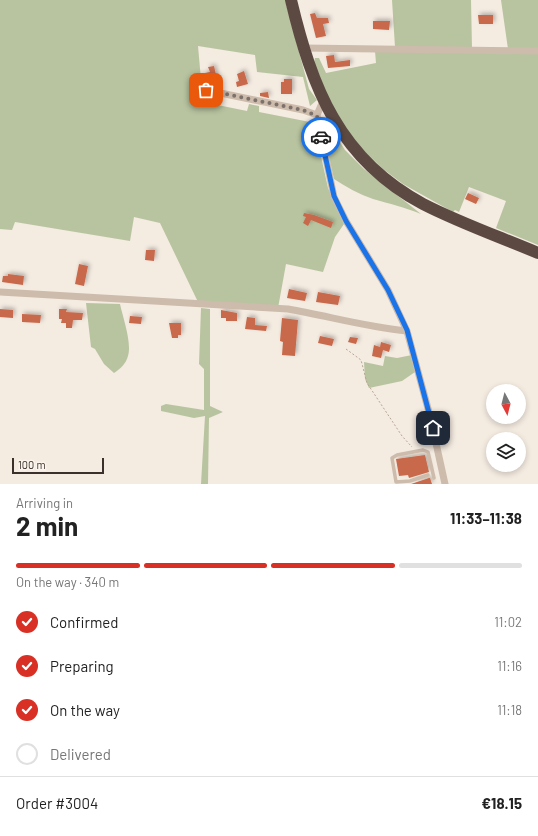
<!DOCTYPE html>
<html lang="en">
<head>
<meta charset="utf-8">
<style>
	body { margin:0; font-family:Barlow,sans-serif; background:#f6f6f6; color:#222; height:100vh; display:flex; flex-direction:column; font-size:15px; white-space:nowrap }
	* { box-sizing:border-box; margin:0 }
	p { font-size:13px; color:#767676 }
	.icon { flex:none; width:22px; height:22px; fill:none; stroke:currentColor; stroke-width:2; stroke-linecap:round; stroke-linejoin:round }
	.map { position:relative; height:484px; overflow:hidden }
	.sheet { display:flex; flex-direction:column; background:#fff; flex:1 }
	.sheet>* { flex:none }
	.needle { width:26px; rotate:173deg }
	.tools { position:absolute; left:486px; top:384px; display:grid; gap:8px }
	.tools a { display:grid; place-items:center; width:40px; height:40px; border-radius:50%; background:#fff; box-shadow:0 2px 6px #0003; font-size:20px }
	.scale { position:absolute; left:12px; bottom:10px; width:92px; box-sizing:border-box; padding-left:4px; border:2px solid #3b302b; border-top:0; font-size:11px; line-height:14px; white-space:nowrap; color:#3b302b; -webkit-text-stroke:3px #fbf5ee; paint-order:stroke }
	.pin { position:absolute; display:grid; place-items:center; width:34px; height:34px; color:#fff; margin:-17px; border-radius:8px; box-shadow:0 2px 6px #0006 }
	.courier { position:absolute; display:grid; place-items:center; width:40px; height:40px; margin:-20px; border:3px solid #1a73e8; border-radius:50%; background:#fff; color:#222; box-shadow:0 1px 5px #0007 }
	.summary em { font-style:normal; font-weight:700 }
	.summary div { display:flex; flex-direction:column-reverse }
	.summary { display:flex; align-items:center; justify-content:space-between; height:68px; padding:0 16px }
	h1 { font-size:26px; font-weight:700; line-height:30px }
	.bar { display:grid; grid-template-columns:repeat(4,1fr); gap:6px 4px; align-content:center; height:48px; padding:0 16px }
	.bar i { height:5px; border-radius:3px; background:#e0e0e0 }
	.bar .active { background:#d93025 }
	.bar p { grid-column:span 4 }
	.line { display:flex; align-items:center; gap:10px; padding:0 16px; border-top:1px solid #e0e0e0 }
	.line div { flex:1 }
	ol { padding:0 16px; list-style:none }
	li { display:flex; align-items:center; gap:12px; height:44px }
	li p { margin-inline-start:auto }
	li .icon { padding:4px; border-radius:50%; background:#d93025; color:#fff; stroke-width:4 }
	li:last-child { color:#767676 }
	li i { width:22px; height:22px; border:2px solid #e0e0e0; border-radius:50% }
	.map>svg:first-child { display:block }
	.green { fill:#b8c4a0 }
	.building { fill:#c8694b; filter:url(#shadow) }
	.lines { fill:none; stroke-linecap:round; stroke-linejoin:round }
	.path { stroke:#b9a596; stroke-width:1; stroke-dasharray:2 2; stroke-linecap:butt }
	.lane { stroke:#cdbbac; stroke-width:3.5 }
	.street { stroke:#cdbbac; stroke-width:7 }
	.highway { stroke:#5c4a42; stroke-width:12 }
	.done { stroke:#7c716b; stroke-width:4; stroke-dasharray:0 7.2 }
	.route { stroke:#1a73e8; stroke-width:5 }
</style>
</head>
<body>
<div class="map">
<svg width="538" height="484" viewBox="0 0 538 484">
	<defs>
		<filter id="shadow"><feDropShadow dx="2" dy="-2" stdDeviation="2" flood-color="#0004"/></filter>
	</defs>
	<rect width="100%" height="100%" fill="#f4ebe1"/>
	<path class="green" d="M 0,0 L 285,0 L 309,89 L 317,100 L 310,106 L 303,77 L 257,72 L 255,55 L 198,46 L 203,102 L 247,111 L 249,104 L 259,106 L 259,112 L 310,122 L 313,120 L 328,188 L 344,224 L 335,237 L 323,272 L 286,264 L 278,308 L 198,302 L 160,223 L 134,217 L 130,241 L 15,222 L 12,230 L 0,229 Z
		M 392,0 L 471,0 L 472,48 L 395,47 Z
		M 501,0 L 538,0 L 538,49 L 508,49 Z
		M 375,51 L 538,54 L 538,245 L 496,228 L 506,201 L 469,187 L 459,212 L 455,210 L 453,212 L 403,184 L 383,169 L 356,143 L 331,106 L 314,62 L 315,58 L 319,58 L 326,73 L 376,63 Z
		M 324,118 L 345,150 L 364,169 L 421,214 C 404,207 390,204 373,199 C 359,194 346,187 334,179 L 321,121 Z
		M 86,303 L 120,304 C 123,318 132,343 128,356 C 126,364 120,369 114,373 L 104,364 L 95,349 L 91,347 Z
		M 201,308 L 210,309 L 210,406 L 223,412 L 209,418 L 208,484 L 201,484 L 205,416 L 194,418 L 161,411 L 161,406 L 166,404 L 204,410 L 204,369 L 199,364 Z
		M 412,355 L 415,372 L 402,381 L 369,388 L 365,379 L 364,362 L 383,366 L 385,356 L 397,358 Z"/>
	<path class="building" d="M 315,13 L 317,18 L 328,18 L 329,23 L 323,24 L 326,36 L 316,38 L 310,14 Z
		M 478,15 L 493,15 L 493,24 L 479,24 Z
		M 373,21 L 390,21 L 389,30 L 373,29 Z
		M 334,55 L 335,62 L 350,60 L 350,66 L 328,68 L 326,56 Z
		M 214,66 L 217,79 L 206,80 L 205,73 L 210,72 L 208,67 Z
		M 244,71 L 248,84 L 237,87 L 236,82 L 239,81 L 237,74 Z
		M 284,79 L 292,79 L 292,94 L 281,94 L 281,82 L 284,82 Z
		M 268,92 L 269,98 L 260,96 L 260,93 Z
		M 468,193 L 479,198 L 476,204 L 465,199 Z
		M 304,213 L 314,215 L 333,222 L 331,228 L 311,220 L 308,226 L 303,223 L 306,217 L 303,216 Z
		M 146,250 L 155,250 L 154,261 L 145,260 Z
		M 79,264 L 88,266 L 84,286 L 75,284 Z
		M 8,274 L 24,276 L 23,285 L 2,282 L 3,276 L 8,276 Z
		M 289,289 L 307,293 L 305,301 L 287,298 Z
		M 318,292 L 340,296 L 338,305 L 316,302 Z
		M 0,309 L 13,310 L 13,318 L 0,317 Z
		M 59,309 L 67,309 L 66,312 L 83,313 L 82,320 L 73,320 L 72,328 L 66,328 L 66,323 L 61,323 L 62,319 L 59,319 Z
		M 221,310 L 237,313 L 237,321 L 226,321 L 226,318 L 221,318 Z
		M 22,314 L 41,315 L 40,323 L 22,322 Z
		M 130,316 L 142,317 L 141,324 L 129,323 Z
		M 247,317 L 255,318 L 255,325 L 267,326 L 266,331 L 245,329 Z
		M 282,318 L 298,320 L 295,356 L 282,355 L 283,342 L 280,341 Z
		M 169,323 L 181,323 L 181,335 L 178,335 L 178,338 L 172,338 Z
		M 320,336 L 334,339 L 332,346 L 318,343 Z
		M 350,337 L 358,338 L 356,344 L 348,342 Z
		M 381,342 L 391,345 L 389,352 L 383,350 L 381,358 L 372,356 L 374,345 L 380,347 Z
		M 425,455 L 429,472 L 409,478 L 408,475 L 399,476 L 396,459 Z
		M 430,478 L 432,484 L 411,484 L 429,478 Z"/>
	<g class="lines">
		<path class="path" d="M 346,349 L 361,360 L 367,383 L 402,436 L 412,447"/>
		<path class="lane" d="M 428,475 L 410,481 L 396,482 L 392,458 L 397,455 L 423,450 L 428,452 L 434,478"/>
		<path class="street" d="M 303,48 L 538,51
			M 206,90 L 303,110 L 317,115
			M 323,101 L 317,115 L 334,197 L 346,221 L 388,290 L 407,331
			M 0,292 L 288,309 C 328,316 367,327 407,331 L 430,416 L 445,484"/>
		<path class="highway" d="M 291,0 C 312,88 339,159 423,204 C 460,223 500,237 538,253"/>
	</g>
	<g class="lines">
		<path class="done" d="M 206,90 L 303,110 L 317,116 L 321,137"/>
		<path class="route" d="M 321,137 L 334,196 L 346,221 L 388,290 L 407,330 L 433,428"/>
	</g>
</svg>
<div class="tools">
<a><svg class="needle" viewBox="-14 -14 28 28"><path d="M0-13l5 13h-10z" fill="#e53935"/><path d="M0 13l5-13h-10z" fill="#767676"/></svg></a>
<a><svg class="icon" aria-label="layers" viewBox="0 0 24 24"><path d="M12 4l9 5-9 5-9-5zM3 14l9 5 9-5"/></svg></a>
</div>
<div class="scale">100 m</div>
<div class="pin" style="left:206px;top:90px;background:#ea580c"><svg class="icon" aria-label="bag" viewBox="0 0 24 24"><path d="M5 8h14l-1 12H6zM9 8a3 3 0 0 1 6 0"/></svg></div>
<div class="pin" style="left:433px;top:428px;background:#1f2937"><svg class="icon" aria-label="home" viewBox="0 0 24 24"><path d="M3 11l9-7 9 7M6 9v11h12V9"/></svg></div>
<div class="courier" style="left:321px;top:137px"><svg class="icon" aria-label="car" viewBox="0 0 24 24"><path d="M5 17H2v-5l4-1 3-4h7l3 4 3 1v5h-3M9 17h6M6 11h13"/><circle cx="7" cy="17" r="2"/><circle cx="17" cy="17" r="2"/></svg></div>
</div>
<section class="sheet">
<div class="summary"><div><h1>2 min</h1><p>Arriving in</p></div><em>11:33–11:38</em></div>
<div class="bar"><i class="active"></i><i class="active"></i><i class="active"></i><i></i><p>On the way · 340 m</p></div>
<ol>
<li><svg class="icon" aria-label="check" viewBox="0 0 24 24"><path d="M5 12l5 5 9-10"/></svg>Confirmed<p>11:02</p></li>
<li><svg class="icon" aria-label="check" viewBox="0 0 24 24"><path d="M5 12l5 5 9-10"/></svg>Preparing<p>11:16</p></li>
<li><svg class="icon" aria-label="check" viewBox="0 0 24 24"><path d="M5 12l5 5 9-10"/></svg>On the way<p>11:18</p></li>
<li><i></i>Delivered</li>
</ol>
<div class="line" style="height:52px"><div>Order #3004</div><b>€18.15</b></div>
</section>
</body>
</html>
